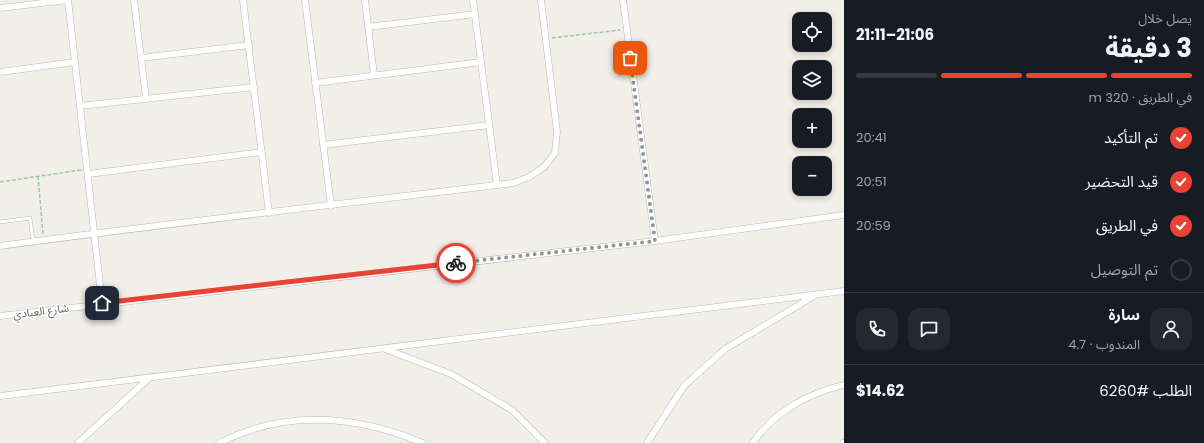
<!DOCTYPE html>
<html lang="ar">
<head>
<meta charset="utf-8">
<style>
	body { margin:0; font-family:Poppins,"Noto Sans Arabic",sans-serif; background:#242831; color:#f1f3f6; direction:rtl; height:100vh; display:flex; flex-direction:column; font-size:15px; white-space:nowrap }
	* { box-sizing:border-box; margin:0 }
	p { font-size:13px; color:#9ea1a6 }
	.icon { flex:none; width:22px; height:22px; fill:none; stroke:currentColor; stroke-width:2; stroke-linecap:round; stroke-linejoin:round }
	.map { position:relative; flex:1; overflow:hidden; direction:ltr }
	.drawer { display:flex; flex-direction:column; background:#171b24; width:360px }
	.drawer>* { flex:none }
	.fabs { position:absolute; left:792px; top:12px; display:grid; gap:8px }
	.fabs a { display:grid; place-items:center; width:40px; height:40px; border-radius:8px; background:#171b24; box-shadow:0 2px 6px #0003; font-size:20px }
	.pin { position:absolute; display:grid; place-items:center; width:34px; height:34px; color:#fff; margin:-17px; border-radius:8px; box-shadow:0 2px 6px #0006 }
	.courier { position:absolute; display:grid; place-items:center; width:40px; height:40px; margin:-20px; border:3px solid #ea4335; border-radius:50%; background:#fff; color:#222; box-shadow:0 1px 5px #0007 }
	.summary em { font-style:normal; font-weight:700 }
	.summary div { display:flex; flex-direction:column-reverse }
	.summary { display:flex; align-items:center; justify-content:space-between; height:68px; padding:0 12px }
	h1 { font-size:26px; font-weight:700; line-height:30px }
	.bar { display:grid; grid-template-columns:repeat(4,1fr); gap:6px 4px; align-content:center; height:48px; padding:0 12px }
	.bar i { height:5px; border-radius:3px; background:#363941 }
	.bar .current { background:#ea4335 }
	.bar p { grid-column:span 4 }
	.line { display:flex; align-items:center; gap:10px; padding:0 12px; border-top:1px solid #363941 }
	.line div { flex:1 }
	.round { display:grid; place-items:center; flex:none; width:42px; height:42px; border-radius:12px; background:#242831 }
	ol { padding:0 12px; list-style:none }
	li { display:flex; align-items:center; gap:12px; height:44px }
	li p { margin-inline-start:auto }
	li .icon { padding:4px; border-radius:50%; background:#ea4335; color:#fff; stroke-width:4 }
	li:last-child { color:#9ea1a6 }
	li i { width:22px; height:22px; border:2px solid #363941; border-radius:50% }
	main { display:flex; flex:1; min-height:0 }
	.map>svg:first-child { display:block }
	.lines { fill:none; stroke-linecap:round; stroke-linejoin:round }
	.lane-casing { stroke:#b5b8bc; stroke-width:4 }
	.street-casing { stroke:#b5b8bc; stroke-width:7 }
	.path { stroke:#9cc7a9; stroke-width:1.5; stroke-dasharray:4 2; stroke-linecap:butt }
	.lane { stroke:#fff; stroke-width:3 }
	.street { stroke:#fff; stroke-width:6 }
	.done { stroke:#929495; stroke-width:4; stroke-dasharray:0 7.2 }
	.route { stroke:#ea4335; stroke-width:5 }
	.labels { text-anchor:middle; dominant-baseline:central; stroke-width:3; stroke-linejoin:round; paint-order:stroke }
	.street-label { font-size:11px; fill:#5f6368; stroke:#fff }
</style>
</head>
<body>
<main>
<section class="drawer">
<div class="summary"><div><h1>3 دقيقة</h1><p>يصل خلال</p></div><em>21:06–21:11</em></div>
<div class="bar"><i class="current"></i><i class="current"></i><i class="current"></i><i></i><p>في الطريق · 320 m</p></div>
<ol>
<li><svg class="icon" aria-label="check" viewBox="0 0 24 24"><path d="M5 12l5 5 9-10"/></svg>تم التأكيد<p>20:41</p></li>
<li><svg class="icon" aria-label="check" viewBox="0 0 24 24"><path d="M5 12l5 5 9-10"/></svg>قيد التحضير<p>20:51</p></li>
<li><svg class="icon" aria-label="check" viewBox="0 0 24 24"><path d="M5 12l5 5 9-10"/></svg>في الطريق<p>20:59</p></li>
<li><i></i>تم التوصيل</li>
</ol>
<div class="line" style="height:72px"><a class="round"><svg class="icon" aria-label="person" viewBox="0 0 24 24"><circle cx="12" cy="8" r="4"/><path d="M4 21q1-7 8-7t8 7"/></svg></a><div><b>سارة</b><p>المندوب · 4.7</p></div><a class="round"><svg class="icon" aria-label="chat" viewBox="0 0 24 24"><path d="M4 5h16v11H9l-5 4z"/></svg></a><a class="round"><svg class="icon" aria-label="phone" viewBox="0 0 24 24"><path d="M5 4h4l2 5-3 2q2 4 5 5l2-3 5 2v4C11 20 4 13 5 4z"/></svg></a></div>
<div class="line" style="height:52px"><div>الطلب #6260</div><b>$14.62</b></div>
</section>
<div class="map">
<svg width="844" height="443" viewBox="0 0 844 443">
	<rect width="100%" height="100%" fill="#f1efe8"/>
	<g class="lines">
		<g class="lane-casing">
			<path id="lane" d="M 0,222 L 30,218 L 33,241"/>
		</g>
		<g class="street-casing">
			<path id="street" d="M 68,0 L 102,303
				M 134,0 L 146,99
				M 243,0 L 269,213
				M 305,0 L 331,206
				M 365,0 L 374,75
				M 473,0 L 497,185
				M 623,0 L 655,241
				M 0,8 L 68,0
				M 368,27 L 475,14
				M 141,58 L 249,45
				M 0,72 L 75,62
				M 315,83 L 481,62
				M 80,106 L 254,87
				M 323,145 L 489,125
				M 88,174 L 262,152
				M 0,246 C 171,223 342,204 513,183 L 529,177 L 544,167 L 555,153 L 557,132 L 541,0
				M 0,316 L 655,241 L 844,215
				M 385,349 L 451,374 L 512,410 L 545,443
				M 0,396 L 844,291
				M 78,443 L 148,379
				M 219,443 C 286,409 355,415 423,443
				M 647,443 L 684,386 L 725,349 L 814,296
				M 753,443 C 773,412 809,393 844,385
				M 843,443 L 844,443"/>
		</g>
		<path class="path" d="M 552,38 L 620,30
			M 38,176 L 43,234
			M 0,182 L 81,170"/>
		<use href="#lane" class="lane"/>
		<use href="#street" class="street"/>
	</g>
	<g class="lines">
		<path class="done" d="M 456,263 L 655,241 L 630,58"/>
		<path class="route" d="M 102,303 L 456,263"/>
	</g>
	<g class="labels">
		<g class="street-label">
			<text transform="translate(41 311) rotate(-7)">شارع العبادي</text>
		</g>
	</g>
</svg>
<div class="fabs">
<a><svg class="icon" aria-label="locate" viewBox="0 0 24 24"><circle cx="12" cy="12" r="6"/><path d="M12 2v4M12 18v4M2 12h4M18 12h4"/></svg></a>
<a><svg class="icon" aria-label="layers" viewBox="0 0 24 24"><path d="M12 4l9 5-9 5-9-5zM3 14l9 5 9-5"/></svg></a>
<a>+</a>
<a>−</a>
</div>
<div class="pin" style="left:630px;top:58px;background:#ea580c"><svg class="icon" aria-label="bag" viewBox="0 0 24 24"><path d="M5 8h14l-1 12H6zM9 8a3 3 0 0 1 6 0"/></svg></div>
<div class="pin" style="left:102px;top:303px;background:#1f2937"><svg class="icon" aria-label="home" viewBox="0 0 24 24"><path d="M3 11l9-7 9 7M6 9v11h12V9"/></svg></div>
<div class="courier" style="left:456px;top:263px"><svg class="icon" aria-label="bike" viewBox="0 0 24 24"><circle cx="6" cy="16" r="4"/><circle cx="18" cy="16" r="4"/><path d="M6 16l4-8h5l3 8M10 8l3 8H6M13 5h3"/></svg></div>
</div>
</main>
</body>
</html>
